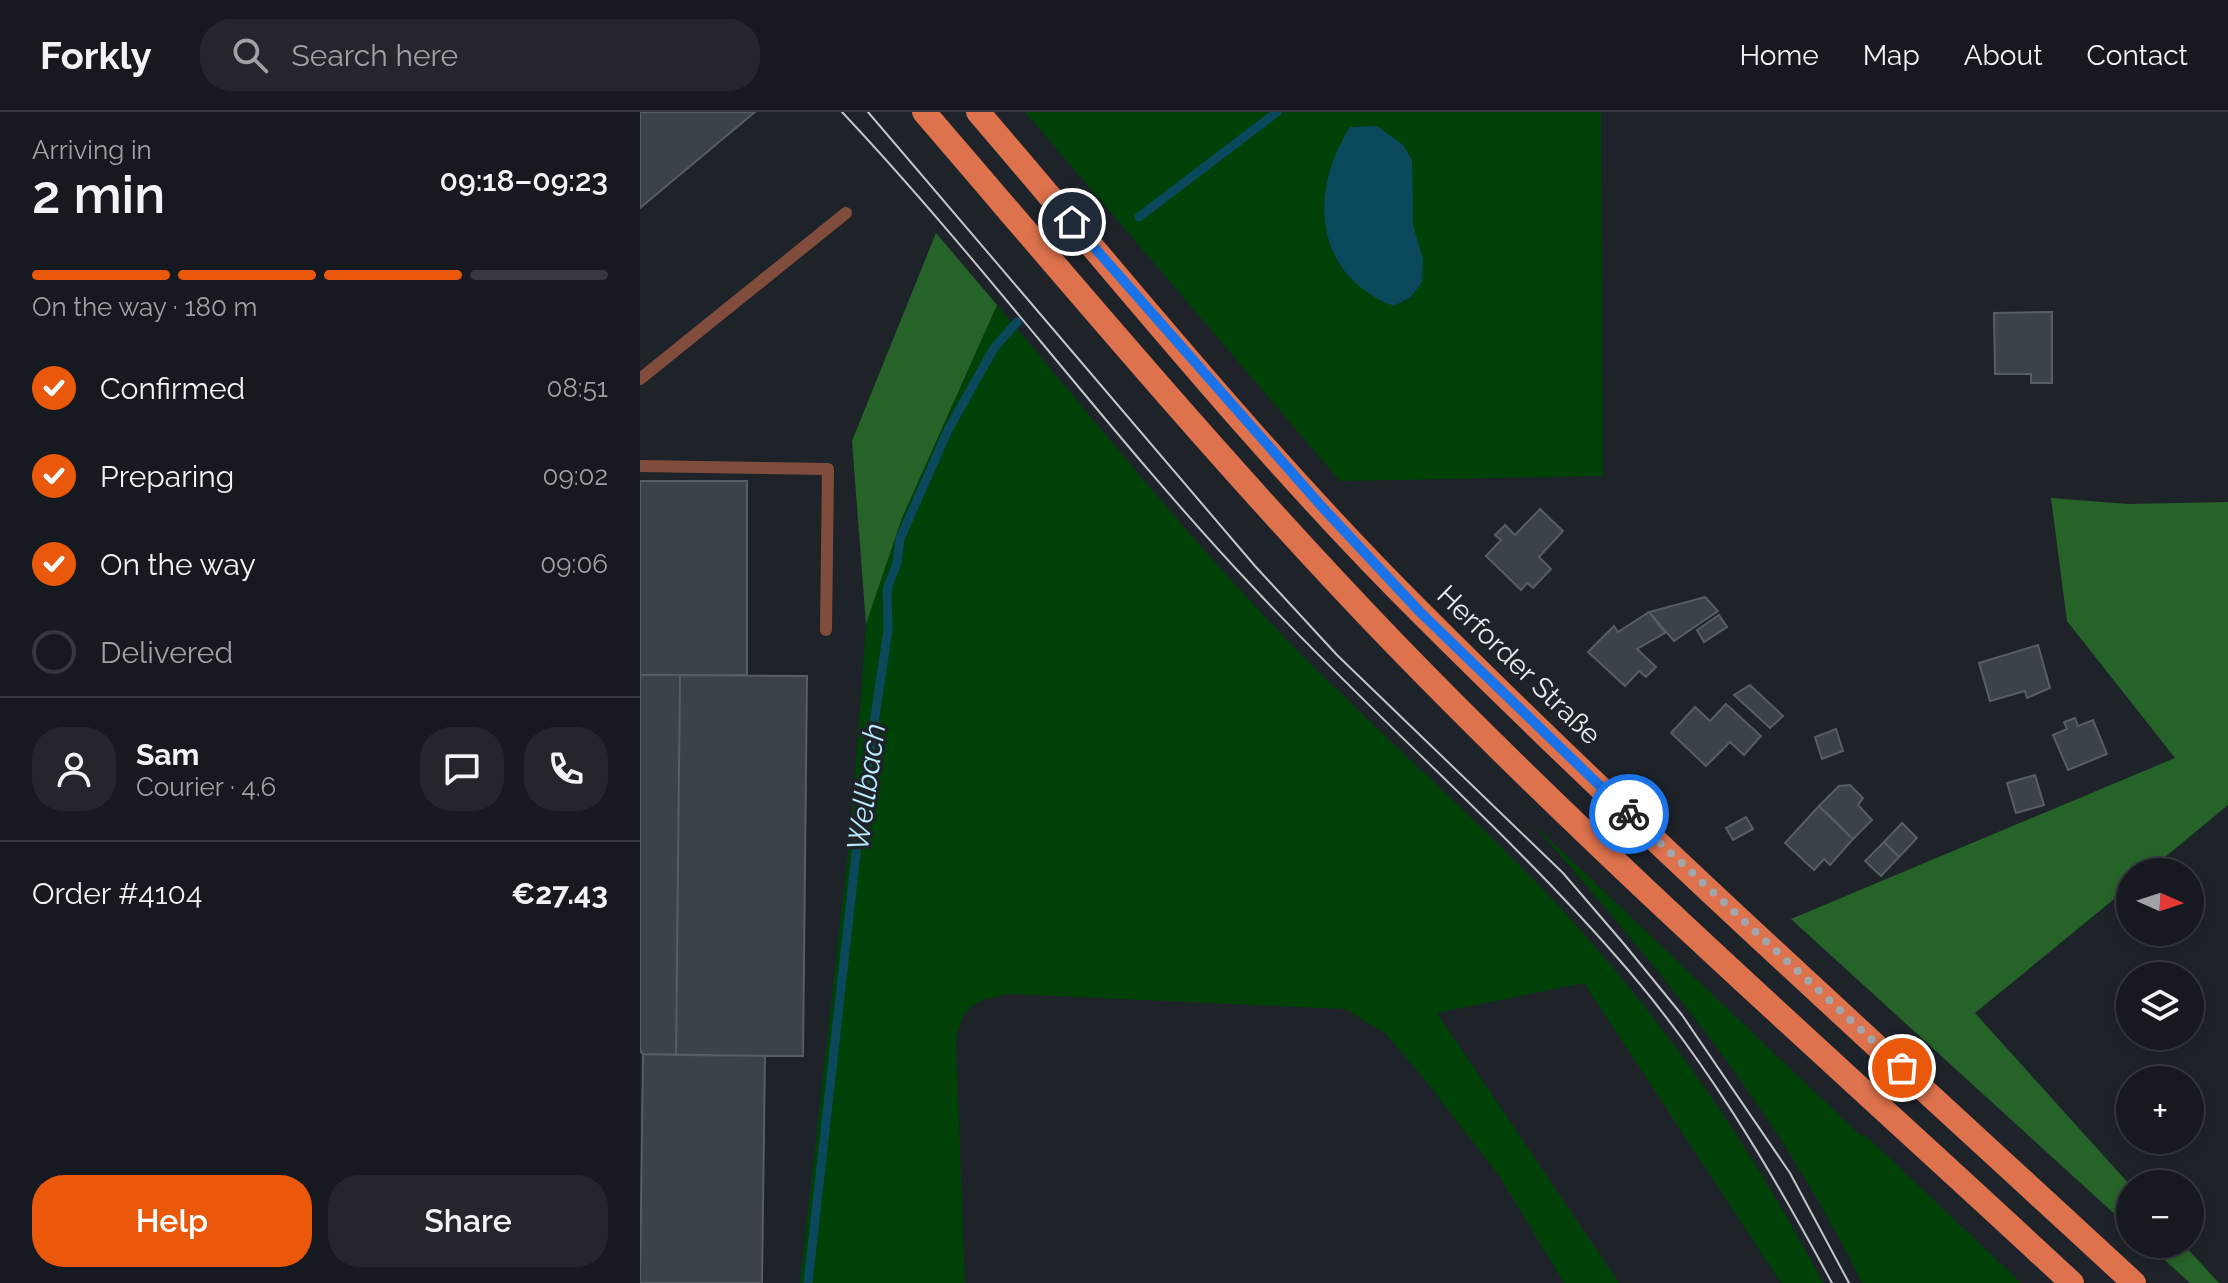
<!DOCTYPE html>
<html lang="en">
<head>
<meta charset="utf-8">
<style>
	body { margin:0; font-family:Raleway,sans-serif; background:#23272d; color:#f1f3f6; height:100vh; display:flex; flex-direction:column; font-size:30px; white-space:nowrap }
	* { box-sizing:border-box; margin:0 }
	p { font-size:26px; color:#9ea1a5 }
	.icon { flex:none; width:44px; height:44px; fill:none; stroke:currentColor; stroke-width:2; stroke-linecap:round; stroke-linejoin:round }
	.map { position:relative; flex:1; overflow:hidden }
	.sheet { display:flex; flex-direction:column; background:#161a20; width:640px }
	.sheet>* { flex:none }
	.needle { width:52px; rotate:93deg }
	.fabs { position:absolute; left:1476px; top:746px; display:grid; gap:16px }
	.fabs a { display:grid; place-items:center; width:88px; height:88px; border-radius:50%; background:#161a20; box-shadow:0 4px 12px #0003,0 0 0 2px #35383e; font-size:40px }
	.pin { position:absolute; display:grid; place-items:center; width:68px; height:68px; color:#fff; margin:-34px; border:4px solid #fff; border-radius:50%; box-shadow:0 2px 8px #0007 }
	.courier { position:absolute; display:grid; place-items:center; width:80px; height:80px; margin:-40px; border:6px solid #1a73e8; border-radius:50%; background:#fff; color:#222; box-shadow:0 2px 10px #0007 }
	.summary em { font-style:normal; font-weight:600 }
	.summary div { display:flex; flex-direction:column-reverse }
	.summary { display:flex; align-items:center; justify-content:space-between; height:136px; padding:0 32px }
	h1 { font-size:52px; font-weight:600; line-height:60px }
	.bar { display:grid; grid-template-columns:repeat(4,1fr); gap:12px 8px; align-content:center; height:96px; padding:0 32px }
	.bar i { height:10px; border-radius:6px; background:#35383e }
	.bar .on { background:#ea580c }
	.bar p { grid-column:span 4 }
	.line { display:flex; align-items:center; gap:20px; padding:0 32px; border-top:2px solid #35383e }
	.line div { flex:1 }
	.round { display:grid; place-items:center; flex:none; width:84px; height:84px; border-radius:32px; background:#23272d }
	ol { padding:0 32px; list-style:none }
	li { display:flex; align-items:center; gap:24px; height:88px }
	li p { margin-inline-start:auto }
	li .icon { padding:8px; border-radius:50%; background:#ea580c; color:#fff; stroke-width:4 }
	li:last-child { color:#9ea1a5 }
	li i { width:44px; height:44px; border:4px solid #35383e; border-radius:50% }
	.cta { display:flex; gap:16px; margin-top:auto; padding:16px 32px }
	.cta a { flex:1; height:92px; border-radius:32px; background:#ea580c; color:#fff; font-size:32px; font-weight:600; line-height:92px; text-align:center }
	.cta a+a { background:#23272d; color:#f1f3f6 }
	header { display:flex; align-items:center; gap:48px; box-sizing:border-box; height:112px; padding:0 40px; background:#161a20; border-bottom:2px solid #35383e }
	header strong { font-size:38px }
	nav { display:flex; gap:44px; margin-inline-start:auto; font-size:28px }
	.search { width:560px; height:72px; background:#23272d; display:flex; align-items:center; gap:20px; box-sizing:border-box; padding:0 28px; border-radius:32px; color:#9ea1a5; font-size:30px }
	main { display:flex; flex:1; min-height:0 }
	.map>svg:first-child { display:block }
	.green { fill:#004107 }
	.forest { fill:#266329 }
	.water { fill:#0a485b }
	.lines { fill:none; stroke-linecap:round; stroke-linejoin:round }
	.stream { stroke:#0a485b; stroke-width:9 }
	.building { fill:#3c4249; stroke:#575d64; stroke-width:2 }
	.lane { stroke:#804c3b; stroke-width:12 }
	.primary { stroke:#dd724d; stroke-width:24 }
	.tram { stroke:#c2c6cb; stroke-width:2 }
	.done { stroke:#a1a6ab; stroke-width:8; stroke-dasharray:0 14.4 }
	.route { stroke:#1a73e8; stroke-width:10 }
	.labels { text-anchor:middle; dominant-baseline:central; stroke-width:7; stroke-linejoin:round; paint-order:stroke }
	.street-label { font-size:28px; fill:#e8ecf0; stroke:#1e232a }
	.water-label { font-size:30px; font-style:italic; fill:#baeafe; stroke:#1e232a }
</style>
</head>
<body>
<header>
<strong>Forkly</strong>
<div class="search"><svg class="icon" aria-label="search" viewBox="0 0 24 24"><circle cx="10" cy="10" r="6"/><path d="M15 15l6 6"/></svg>Search here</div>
<nav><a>Home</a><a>Map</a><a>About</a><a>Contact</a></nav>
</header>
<main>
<section class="sheet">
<div class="summary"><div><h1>2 min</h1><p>Arriving in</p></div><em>09:18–09:23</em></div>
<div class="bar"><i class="on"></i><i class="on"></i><i class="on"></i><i></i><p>On the way · 180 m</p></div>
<ol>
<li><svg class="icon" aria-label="check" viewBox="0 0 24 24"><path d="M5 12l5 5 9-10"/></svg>Confirmed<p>08:51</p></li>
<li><svg class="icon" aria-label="check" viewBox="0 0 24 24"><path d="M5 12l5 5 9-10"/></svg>Preparing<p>09:02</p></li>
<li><svg class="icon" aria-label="check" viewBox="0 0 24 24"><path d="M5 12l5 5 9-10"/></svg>On the way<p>09:06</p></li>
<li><i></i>Delivered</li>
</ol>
<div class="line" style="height:144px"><a class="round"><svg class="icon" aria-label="person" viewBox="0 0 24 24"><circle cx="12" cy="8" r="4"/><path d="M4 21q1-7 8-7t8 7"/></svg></a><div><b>Sam</b><p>Courier · 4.6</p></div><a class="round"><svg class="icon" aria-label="chat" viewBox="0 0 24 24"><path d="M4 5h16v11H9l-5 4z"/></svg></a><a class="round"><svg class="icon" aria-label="phone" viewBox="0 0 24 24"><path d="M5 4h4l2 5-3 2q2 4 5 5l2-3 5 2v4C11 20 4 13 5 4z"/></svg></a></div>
<div class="line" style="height:104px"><div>Order #4104</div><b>€27.43</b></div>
<div class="cta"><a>Help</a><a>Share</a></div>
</section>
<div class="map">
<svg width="1588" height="1171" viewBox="0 0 1588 1171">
	<rect width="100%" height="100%" fill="#1e232a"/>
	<path class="green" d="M 385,0 L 961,0 L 963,364 L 700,369 Z
		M 357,193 C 454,307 548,427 653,534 C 742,625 839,708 925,801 C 1027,912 1113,1038 1183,1171 L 1141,1171 L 944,871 L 797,901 L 979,1171 L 924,1171 L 860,1065 L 782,964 L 745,921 L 705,897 L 371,882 C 336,888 322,891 316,930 L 325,1171 L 160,1171 L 213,694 L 226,512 L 262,406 Z
		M 891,710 L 1221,1024 L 1224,1022 L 1381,1171 L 1222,1171 C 1138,998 1017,853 891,710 Z"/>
	<path class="forest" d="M 296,121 L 357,193 L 262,406 L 226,512 L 212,329 Z
		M 1411,386 L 1488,392 L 1588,390 L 1588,693 L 1507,760 L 1490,760 L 1490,774 L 1335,901 L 1490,1073 L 1490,1116 L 1151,807 L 1535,646 L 1427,509 Z
		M 1507,1132 L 1543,1132 L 1579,1171 L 1550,1171 Z"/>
	<path class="water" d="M 737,14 L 763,33 L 772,48 L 773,113 L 783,147 L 782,170 L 771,185 L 754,194 C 674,164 668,80 710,15 Z"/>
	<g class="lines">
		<path class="stream" d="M 499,105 L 637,0
			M 168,1171 L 221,697 L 248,518 L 247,477 L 257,451 L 260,427 L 308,318 L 354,236 L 377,210"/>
	</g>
	<path class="building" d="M 0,0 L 115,0 L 0,96 Z
		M 1412,200 L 1412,271 L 1391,271 L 1391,262 L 1355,262 L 1354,201 Z
		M 0,369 L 107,369 L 107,563 L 0,563 Z
		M 900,397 L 923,419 L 899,445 L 911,457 L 893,476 L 887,471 L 881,478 L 846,444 L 861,428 L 855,423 L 865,413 L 875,423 Z
		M 1065,485 L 1078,499 L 1034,529 L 1009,500 Z
		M 1009,500 L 1025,521 L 997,537 L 1016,555 L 1006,565 L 999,559 L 985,574 L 948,540 L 974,514 L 978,520 Z
		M 1079,503 L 1087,515 L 1064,530 L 1057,518 Z
		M 1398,533 L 1410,576 L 1387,586 L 1385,579 L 1350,589 L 1339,551 Z
		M 0,563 L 40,563 L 36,943 L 3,942 L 0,939 Z
		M 40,563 L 167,564 L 163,944 L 36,943 Z
		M 1110,573 L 1143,604 L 1130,616 L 1094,583 Z
		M 1086,592 L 1121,624 L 1104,643 L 1090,630 L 1066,654 L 1031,621 L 1055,595 L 1070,609 Z
		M 1435,606 L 1438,614 L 1453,608 L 1467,642 L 1428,658 L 1413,623 L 1427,617 L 1424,610 Z
		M 1196,617 L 1203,639 L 1182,647 L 1175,625 Z
		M 1395,663 L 1404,693 L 1376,701 L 1367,671 Z
		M 1210,673 L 1223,686 L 1218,693 L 1232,708 L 1213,727 L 1179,694 L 1199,674 Z
		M 1179,694 L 1213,727 L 1190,753 L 1184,747 L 1174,758 L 1145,731 Z
		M 1106,705 L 1113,717 L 1093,728 L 1086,716 Z
		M 1262,711 L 1277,726 L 1259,745 L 1244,730 Z
		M 1244,730 L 1259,745 L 1241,764 L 1225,749 Z
		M 3,942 L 125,944 L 122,1171 L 0,1171 Z"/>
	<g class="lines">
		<path class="lane" d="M 0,267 L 206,101
			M 0,354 L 188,357 L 186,518"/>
		<path class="primary" d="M 284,0 C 438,179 590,361 754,531 C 970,754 1205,960 1432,1171
			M 338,0 C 483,169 624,345 782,502 C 1012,732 1255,950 1494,1171"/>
		<path class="tram" d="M 202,0 C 345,152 469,322 612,474 C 729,600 861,713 975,843 C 1062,941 1130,1056 1192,1171
			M 228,0 L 615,454 L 697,543 L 923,761 L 984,832 L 1042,903 L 1150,1061 L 1209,1171"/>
	</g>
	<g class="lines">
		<path class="done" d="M 989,702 L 1262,956"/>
		<path class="route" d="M 432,110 L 683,396 L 780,500 L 989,702"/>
	</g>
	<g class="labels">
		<g class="street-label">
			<text transform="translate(879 553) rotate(44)">Herforder Straße</text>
		</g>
		<g class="water-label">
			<text transform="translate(226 675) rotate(-82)">Wellbach</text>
		</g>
	</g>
</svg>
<div class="fabs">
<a><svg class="needle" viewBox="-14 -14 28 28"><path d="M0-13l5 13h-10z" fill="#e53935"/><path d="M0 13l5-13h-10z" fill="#9ea1a5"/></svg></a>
<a><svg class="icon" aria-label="layers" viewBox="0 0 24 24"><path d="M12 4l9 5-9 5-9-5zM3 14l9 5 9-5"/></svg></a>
<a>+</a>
<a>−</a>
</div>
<div class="pin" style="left:1262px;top:956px;background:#ea580c"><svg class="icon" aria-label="bag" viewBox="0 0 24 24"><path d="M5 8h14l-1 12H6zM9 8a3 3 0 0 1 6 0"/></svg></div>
<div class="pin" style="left:432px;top:110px;background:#1f2937"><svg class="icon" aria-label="home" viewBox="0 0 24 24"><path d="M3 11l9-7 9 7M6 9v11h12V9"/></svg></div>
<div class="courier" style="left:989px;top:702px"><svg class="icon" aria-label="bike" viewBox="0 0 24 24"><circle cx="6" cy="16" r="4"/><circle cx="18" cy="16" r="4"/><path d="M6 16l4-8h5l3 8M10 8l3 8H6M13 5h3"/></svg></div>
</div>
</main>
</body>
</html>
